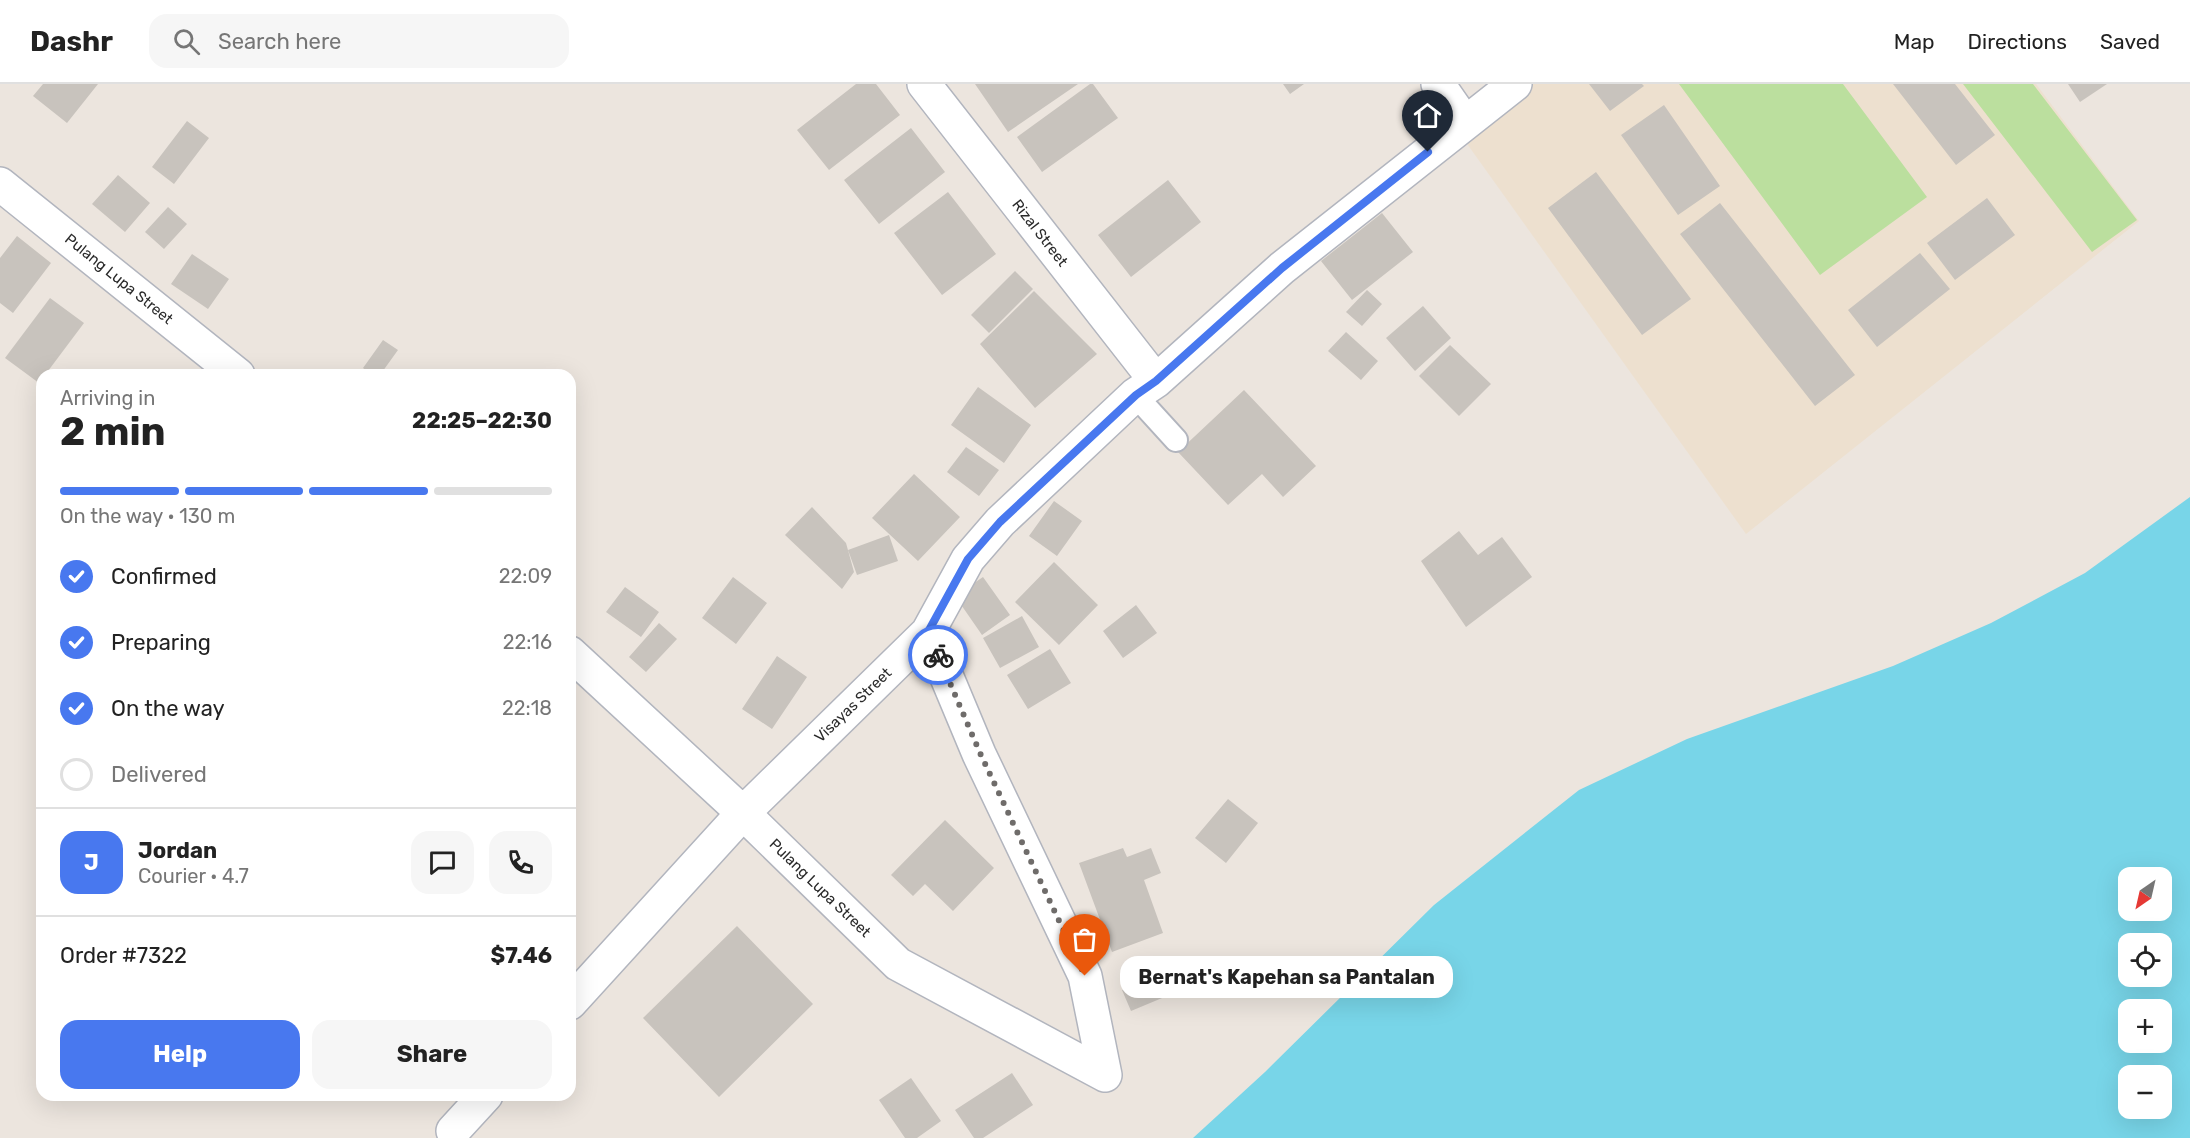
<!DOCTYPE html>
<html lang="en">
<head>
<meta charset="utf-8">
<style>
	body { margin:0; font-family:Rubik,sans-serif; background:#f6f6f6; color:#222; height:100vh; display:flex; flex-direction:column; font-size:22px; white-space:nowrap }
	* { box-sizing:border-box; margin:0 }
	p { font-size:20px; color:#767676 }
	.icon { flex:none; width:33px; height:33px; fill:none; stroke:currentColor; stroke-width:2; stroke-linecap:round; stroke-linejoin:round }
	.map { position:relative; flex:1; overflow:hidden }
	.side { position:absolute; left:36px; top:285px; width:540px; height:732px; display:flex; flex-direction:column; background:#fff; border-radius:18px; box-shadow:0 6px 24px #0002 }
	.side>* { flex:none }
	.needle { width:39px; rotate:214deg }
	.fabs { position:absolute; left:2118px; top:783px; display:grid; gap:12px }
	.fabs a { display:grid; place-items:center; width:54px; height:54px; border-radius:12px; background:#fff; box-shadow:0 6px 24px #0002; font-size:30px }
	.pin { position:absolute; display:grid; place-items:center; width:51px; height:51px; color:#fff; margin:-62px -26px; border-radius:50% 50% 50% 0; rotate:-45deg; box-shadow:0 0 6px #0007 }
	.pin .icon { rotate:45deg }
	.courier { position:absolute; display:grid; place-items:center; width:60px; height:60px; margin:-30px; border:4px solid #4878ef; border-radius:50%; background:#fff; color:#222; box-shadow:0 2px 8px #0007 }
	.bubble { position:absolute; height:42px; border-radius:18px; background:#fff; box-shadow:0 6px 24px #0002; font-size:20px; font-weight:700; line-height:42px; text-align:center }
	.head em { font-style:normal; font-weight:700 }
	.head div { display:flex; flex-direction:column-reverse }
	.head { display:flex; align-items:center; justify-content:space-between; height:102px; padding:0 24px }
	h1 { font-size:39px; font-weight:700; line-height:45px }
	.bar { display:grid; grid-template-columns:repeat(4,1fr); gap:9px 6px; align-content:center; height:72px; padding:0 24px }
	.bar i { height:8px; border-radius:4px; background:#e0e0e0 }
	.bar .active { background:#4878ef }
	.bar p { grid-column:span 4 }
	.line { display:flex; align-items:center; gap:15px; padding:0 24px; border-top:2px solid #e0e0e0 }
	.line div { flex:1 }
	.round { display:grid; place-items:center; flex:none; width:63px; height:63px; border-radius:18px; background:#f6f6f6 }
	ol { padding:0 24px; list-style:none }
	li { display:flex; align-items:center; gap:18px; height:66px }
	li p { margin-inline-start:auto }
	li .icon { padding:6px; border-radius:50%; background:#4878ef; color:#fff; stroke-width:4 }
	li:last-child { color:#767676 }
	li i { width:33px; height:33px; border:3px solid #e0e0e0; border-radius:50% }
	.primary-button { display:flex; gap:12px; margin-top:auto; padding:12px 24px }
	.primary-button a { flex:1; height:69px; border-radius:18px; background:#4878ef; color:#fff; font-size:24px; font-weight:700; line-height:69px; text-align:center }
	.primary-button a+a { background:#f6f6f6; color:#222 }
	header { display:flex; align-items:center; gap:36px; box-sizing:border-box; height:84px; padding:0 30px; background:#fff; border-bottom:2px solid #e0e0e0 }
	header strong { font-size:28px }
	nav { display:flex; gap:33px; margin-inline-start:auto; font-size:21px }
	.search { width:420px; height:54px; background:#f6f6f6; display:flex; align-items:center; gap:15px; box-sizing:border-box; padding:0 21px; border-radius:18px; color:#767676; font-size:22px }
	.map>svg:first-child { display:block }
	.education { fill:#ede0cf }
	.green { fill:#bbdf9e }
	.water { fill:#78d5e8; fill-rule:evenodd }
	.building { fill:#c8c3bd }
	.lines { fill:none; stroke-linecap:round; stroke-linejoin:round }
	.lane-casing { stroke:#b2b5be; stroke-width:26 }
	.street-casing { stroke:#b2b5be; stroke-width:36 }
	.lane { stroke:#fff; stroke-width:22 }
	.street { stroke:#fff; stroke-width:33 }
	.done { stroke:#6f6c6a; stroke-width:6; stroke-dasharray:0 10.8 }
	.route { stroke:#4878ef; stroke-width:8 }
	.labels { text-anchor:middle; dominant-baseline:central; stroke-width:6; stroke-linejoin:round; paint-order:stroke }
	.street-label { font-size:15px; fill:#2b2b2b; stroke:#fff }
</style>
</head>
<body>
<header>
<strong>Dashr</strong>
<div class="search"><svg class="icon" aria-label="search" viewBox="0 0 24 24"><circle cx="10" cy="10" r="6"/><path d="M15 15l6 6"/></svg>Search here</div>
<nav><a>Map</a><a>Directions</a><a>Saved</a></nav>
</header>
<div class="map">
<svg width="2190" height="1054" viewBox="0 0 2190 1054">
	<rect width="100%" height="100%" fill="#ece5de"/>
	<path class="education" d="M 1524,0 L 2036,0 L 2139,137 L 1746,450 L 1460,50 Z"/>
	<path class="green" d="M 1679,0 L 1843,0 L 1927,113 L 1820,191 Z
		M 1963,0 L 2033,0 L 2137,136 L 2092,168 Z"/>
	<path class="water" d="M 2190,413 L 2190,1054 L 1193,1054 L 1265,988 L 1434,821 L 1579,706 L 1687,655 L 1893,582 L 1991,539 L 2085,489 ZM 2128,794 L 2162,794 L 2162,826 L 2128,826 ZM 2128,860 L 2162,860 L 2162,892 L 2128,892 ZM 2128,926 L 2162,926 L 2162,958 L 2128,958 ZM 2128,992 L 2162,992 L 2162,1024 L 2128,1024 Z"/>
	<path class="building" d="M 43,0 L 98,0 L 67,39 L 33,12 Z
		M 856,0 L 876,0 L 900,31 L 829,86 L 797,46 Z
		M 975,0 L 1078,0 L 1008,48 Z
		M 1090,0 L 1093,0 L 1118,34 L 1042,88 L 1017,53 Z
		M 1283,0 L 1304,0 L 1290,10 Z
		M 1589,0 L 1642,0 L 1644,2 L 1610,27 Z
		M 1893,0 L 1955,0 L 1995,51 L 1956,81 Z
		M 2068,0 L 2107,0 L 2080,18 Z
		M 1664,21 L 1720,102 L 1678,131 L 1621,51 Z
		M 187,37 L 209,54 L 174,100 L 152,83 Z
		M 911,44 L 945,88 L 879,140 L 844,96 Z
		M 1596,88 L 1691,215 L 1642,251 L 1548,124 Z
		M 118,91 L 150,119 L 125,148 L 92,120 Z
		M 1168,96 L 1201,138 L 1131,193 L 1098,151 Z
		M 948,108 L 996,170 L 942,211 L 894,149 Z
		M 1987,114 L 2015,151 L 1955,196 L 1927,159 Z
		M 1720,119 L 1855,291 L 1815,322 L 1680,150 Z
		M 168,123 L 187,140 L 164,165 L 145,148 Z
		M 1382,129 L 1413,168 L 1352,216 L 1321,177 Z
		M 17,152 L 51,179 L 13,229 L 0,219 L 0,174 Z
		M 1920,169 L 1950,205 L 1877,263 L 1848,226 Z
		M 192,170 L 229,195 L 208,225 L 171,200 Z
		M 1015,187 L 1033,205 L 989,249 L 971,231 Z
		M 1367,206 L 1382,220 L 1362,242 L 1346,228 Z
		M 1034,207 L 1097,270 L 1035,324 L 980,260 Z
		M 50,214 L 84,239 L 45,291 L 42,291 L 39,299 L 5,274 Z
		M 1423,222 L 1451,254 L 1415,287 L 1386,254 Z
		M 1346,248 L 1378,277 L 1361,296 L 1328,267 Z
		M 383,256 L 398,266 L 380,291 L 372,291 L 363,284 Z
		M 1450,261 L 1491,300 L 1459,332 L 1419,292 Z
		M 978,303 L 1031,341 L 1004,379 L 951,341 Z
		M 1244,306 L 1316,382 L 1283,413 L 1262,390 L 1228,421 L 1178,368 Z
		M 966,363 L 999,386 L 979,412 L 947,388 Z
		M 914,390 L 960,433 L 918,477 L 872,434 Z
		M 1054,417 L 1082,437 L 1057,472 L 1029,452 Z
		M 812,423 L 846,459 L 854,488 L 842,505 L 785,451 Z
		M 1459,447 L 1478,471 L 1502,453 L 1532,493 L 1466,543 L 1421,477 Z
		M 889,451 L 898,477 L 857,491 L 848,466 Z
		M 1054,478 L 1098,521 L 1059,561 L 1015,518 Z
		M 733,493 L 767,519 L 736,560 L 702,534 Z
		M 983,493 L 1010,531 L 982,551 L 955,512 Z
		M 625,503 L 659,528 L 641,553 L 606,528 Z
		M 1136,521 L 1157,549 L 1123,574 L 1103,547 Z
		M 1022,532 L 1039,563 L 1000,584 L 983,554 Z
		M 659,539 L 677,555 L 646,588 L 629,573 Z
		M 1050,565 L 1071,599 L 1028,625 L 1007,591 Z
		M 777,572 L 807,593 L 772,645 L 742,625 Z
		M 1228,715 L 1258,739 L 1226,779 L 1195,754 Z
		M 945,736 L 994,784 L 953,827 L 925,800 L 913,812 L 891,791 Z
		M 1123,764 L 1127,773 L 1151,764 L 1161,789 L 1144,796 L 1163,849 L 1112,868 L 1079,779 Z
		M 737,842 L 813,920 L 719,1013 L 643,934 Z
		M 1180,891 L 1186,904 L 1131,927 L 1122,906 L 1148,895 L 1151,903 Z
		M 1012,989 L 1033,1021 L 983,1054 L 974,1054 L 955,1026 Z
		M 911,994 L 941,1037 L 917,1054 L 905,1054 L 879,1016 Z"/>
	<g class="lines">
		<g class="lane-casing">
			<path id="lane" d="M 1135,311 L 1176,356"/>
		</g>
		<g class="street-casing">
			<path id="street" d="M 924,0 L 1156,297
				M 1438,0 L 1465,39
				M 0,100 L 238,291
				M 928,548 L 979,670 L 1085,892 L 1105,991
				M 570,569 L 743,729 L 898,880 L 1105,991
				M 570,919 L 743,729 L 928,548 L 968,475 L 1000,438 L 1135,311 L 1156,297 L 1282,184 L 1515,0
				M 453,1047 L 486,1011"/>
		</g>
		<use href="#lane" class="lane"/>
		<use href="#street" class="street"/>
	</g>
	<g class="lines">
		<path class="done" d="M 938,571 L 980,669 L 1085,892"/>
		<path class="route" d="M 938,571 L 928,548 L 968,475 L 1000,438 L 1136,311 L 1156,297 L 1282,184 L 1428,68"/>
	</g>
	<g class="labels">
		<g class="street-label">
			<text transform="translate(1040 149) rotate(52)">Rizal Street</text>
			<text transform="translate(119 195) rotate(39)">Pulang Lupa Street</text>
			<text transform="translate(853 621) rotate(-44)">Visayas Street</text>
			<text transform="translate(820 804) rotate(44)">Pulang Lupa Street</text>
		</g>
	</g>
</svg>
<div class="fabs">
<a><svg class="needle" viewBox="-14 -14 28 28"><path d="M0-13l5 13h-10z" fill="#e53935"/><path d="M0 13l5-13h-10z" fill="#767676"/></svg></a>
<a><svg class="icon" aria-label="locate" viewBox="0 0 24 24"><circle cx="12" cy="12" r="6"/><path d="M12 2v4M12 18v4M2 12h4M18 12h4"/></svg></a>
<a>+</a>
<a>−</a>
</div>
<div class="pin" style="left:1085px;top:892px;background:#ea580c"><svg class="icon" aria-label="bag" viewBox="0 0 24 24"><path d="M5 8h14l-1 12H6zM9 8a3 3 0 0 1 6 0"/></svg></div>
<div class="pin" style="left:1428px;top:68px;background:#1f2937"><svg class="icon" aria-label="home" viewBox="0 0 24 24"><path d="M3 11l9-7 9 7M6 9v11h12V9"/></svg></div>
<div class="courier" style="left:938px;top:571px"><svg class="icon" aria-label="bike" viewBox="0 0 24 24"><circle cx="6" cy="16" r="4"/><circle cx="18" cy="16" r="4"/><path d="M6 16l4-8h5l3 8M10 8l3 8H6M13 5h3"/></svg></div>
<div class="bubble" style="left:1120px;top:872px;width:333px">Bernat's Kapehan sa Pantalan</div>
<section class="side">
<div class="head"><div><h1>2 min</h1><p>Arriving in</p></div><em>22:25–22:30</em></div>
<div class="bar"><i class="active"></i><i class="active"></i><i class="active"></i><i></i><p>On the way · 130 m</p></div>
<ol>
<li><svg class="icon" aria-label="check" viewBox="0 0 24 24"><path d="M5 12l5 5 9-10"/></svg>Confirmed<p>22:09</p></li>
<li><svg class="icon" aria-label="check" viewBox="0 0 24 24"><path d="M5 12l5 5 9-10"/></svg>Preparing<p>22:16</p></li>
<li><svg class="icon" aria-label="check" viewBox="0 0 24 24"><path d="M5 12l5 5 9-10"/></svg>On the way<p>22:18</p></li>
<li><i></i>Delivered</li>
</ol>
<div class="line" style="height:108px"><b class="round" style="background:#4878ef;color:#fff">J</b><div><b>Jordan</b><p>Courier · 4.7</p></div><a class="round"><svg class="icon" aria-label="chat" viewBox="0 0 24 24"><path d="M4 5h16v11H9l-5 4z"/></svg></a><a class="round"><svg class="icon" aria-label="phone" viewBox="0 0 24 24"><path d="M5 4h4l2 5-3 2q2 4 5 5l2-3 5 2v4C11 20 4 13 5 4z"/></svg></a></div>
<div class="line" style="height:78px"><div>Order #7322</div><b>$7.46</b></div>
<div class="primary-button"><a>Help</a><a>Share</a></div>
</section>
</div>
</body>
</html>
